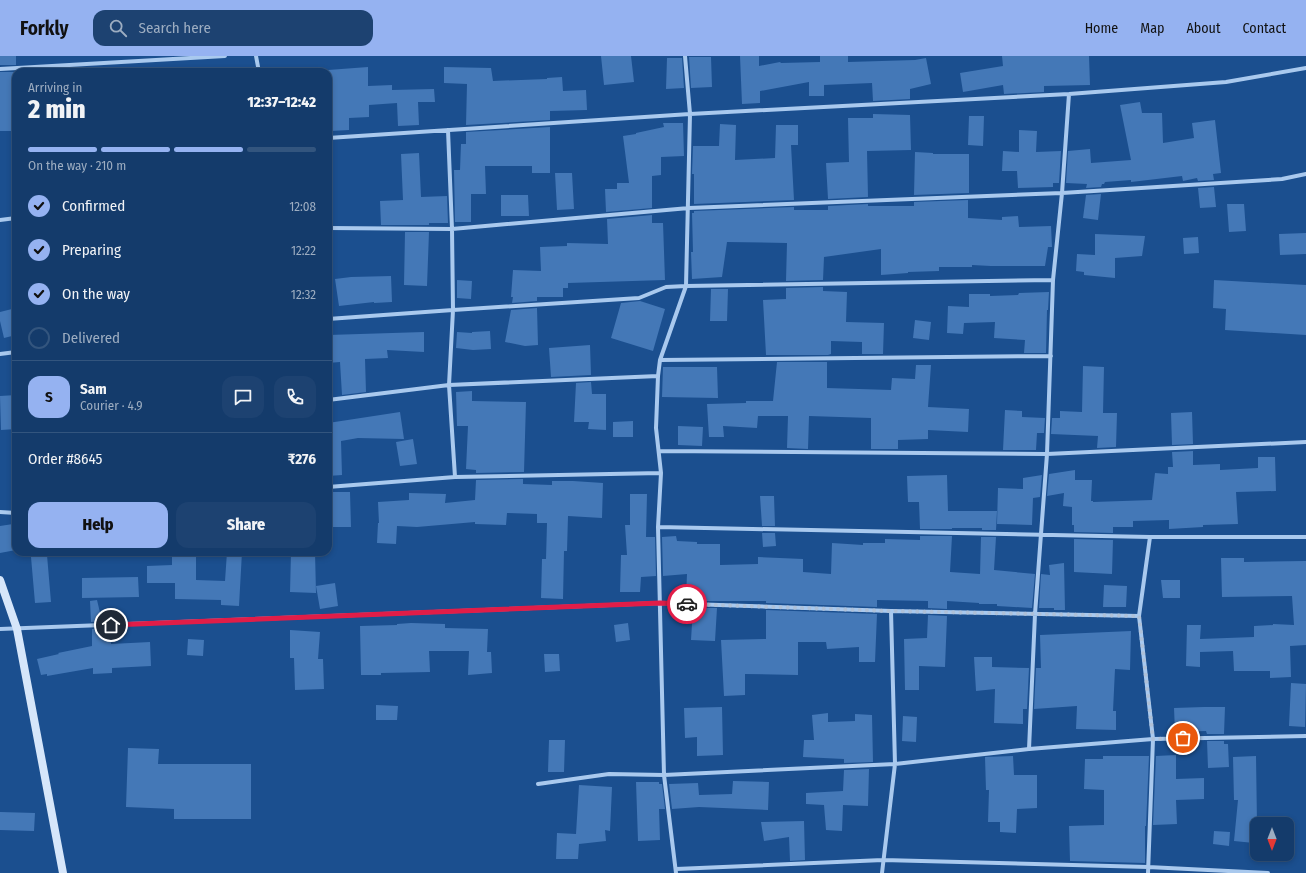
<!DOCTYPE html>
<html lang="en">
<head>
<meta charset="utf-8">
<style>
	body { margin:0; font-family:"Fira Sans Condensed",sans-serif; background:#1d4271; color:#f1f3f6; height:100vh; display:flex; flex-direction:column; font-size:15px; white-space:nowrap }
	* { box-sizing:border-box; margin:0 }
	p { font-size:13px; color:#9dadc1 }
	.icon { flex:none; width:22px; height:22px; fill:none; stroke:currentColor; stroke-width:2; stroke-linecap:round; stroke-linejoin:round }
	.map { position:relative; flex:1; overflow:hidden }
	.sheet { position:absolute; left:12px; top:12px; width:320px; height:488px; display:flex; flex-direction:column; background:#143b6b; border-radius:12px; box-shadow:0 2px 6px #0003,0 0 0 1px #33557e }
	.sheet>* { flex:none }
	.needle { width:26px; rotate:180deg }
	.controls { position:absolute; left:1250px; top:761px; display:grid; gap:8px }
	.controls a { display:grid; place-items:center; width:44px; height:44px; border-radius:8px; background:#143b6b; box-shadow:0 2px 6px #0003,0 0 0 1px #33557e; font-size:20px }
	.pin { position:absolute; display:grid; place-items:center; width:34px; height:34px; color:#fff; margin:-17px; border:2px solid #fff; border-radius:50%; box-shadow:0 1px 4px #0007 }
	.courier { position:absolute; display:grid; place-items:center; width:40px; height:40px; margin:-20px; border:3px solid #e11d48; border-radius:50%; background:#fff; color:#222; box-shadow:0 1px 5px #0007 }
	.headline em { font-style:normal; font-weight:800 }
	.headline div { display:flex; flex-direction:column-reverse }
	.headline { display:flex; align-items:center; justify-content:space-between; height:68px; padding:0 16px }
	h1 { font-size:26px; font-weight:800; line-height:30px }
	.bar { display:grid; grid-template-columns:repeat(4,1fr); gap:6px 4px; align-content:center; height:48px; padding:0 16px }
	.bar i { height:5px; border-radius:3px; background:#33557e }
	.bar .active { background:#95b2f1 }
	.bar p { grid-column:span 4 }
	.line { display:flex; align-items:center; gap:10px; padding:0 16px; border-top:1px solid #33557e }
	.line div { flex:1 }
	.round { display:grid; place-items:center; flex:none; width:42px; height:42px; border-radius:12px; background:#1d4271 }
	ol { padding:0 16px; list-style:none }
	li { display:flex; align-items:center; gap:12px; height:44px }
	li p { margin-inline-start:auto }
	li .icon { padding:4px; border-radius:50%; background:#95b2f1; color:#111; stroke-width:4 }
	li:last-child { color:#9dadc1 }
	li i { width:22px; height:22px; border:2px solid #33557e; border-radius:50% }
	.cta { display:flex; gap:8px; margin-top:auto; padding:8px 16px }
	.cta a { flex:1; height:46px; border-radius:12px; background:#95b2f1; color:#111; font-size:16px; font-weight:800; line-height:46px; text-align:center }
	.cta a+a { background:#1d4271; color:#f1f3f6 }
	header { display:flex; align-items:center; gap:24px; box-sizing:border-box; height:56px; padding:0 20px; background:#95b2f1; color:#111 }
	header strong { font-size:19px }
	nav { display:flex; gap:22px; margin-inline-start:auto; font-size:14px }
	.search { width:280px; height:36px; background:#1d4271; display:flex; align-items:center; gap:10px; box-sizing:border-box; padding:0 14px; border-radius:12px; color:#9dadc1; font-size:15px }
	.map>svg:first-child { display:block }
	.building { fill:#4478b7 }
	.lines { fill:none; stroke-linecap:round; stroke-linejoin:round }
	.street { stroke:#a9c9ee; stroke-width:4 }
	.secondary { stroke:#d6e6fa; stroke-width:8 }
	.done { stroke:#afc1d8; stroke-width:4; stroke-dasharray:0 7.2 }
	.route { stroke:#e11d48; stroke-width:5 }
</style>
</head>
<body>
<header>
<strong>Forkly</strong>
<div class="search"><svg class="icon" aria-label="search" viewBox="0 0 24 24"><circle cx="10" cy="10" r="6"/><path d="M15 15l6 6"/></svg>Search here</div>
<nav><a>Home</a><a>Map</a><a>About</a><a>Contact</a></nav>
</header>
<div class="map">
<svg width="1306" height="817" viewBox="0 0 1306 817">
	<rect width="100%" height="100%" fill="#1b4f8f"/>
	<path class="building" d="M 0,0 L 16,0 L 16,9 L 0,9 Z
		M 601,0 L 631,0 L 634,26 L 604,29 Z
		M 740,0 L 759,0 L 759,10 L 780,6 L 781,7 L 820,6 L 820,0 L 848,0 L 848,6 L 915,4 L 926,2 L 931,28 L 910,33 L 910,43 L 873,45 L 872,27 L 824,29 L 824,40 L 809,40 L 809,26 L 760,35 L 760,47 L 742,48 Z
		M 1002,0 L 1089,0 L 1090,29 L 1044,30 L 1044,36 L 1004,38 L 1003,29 L 963,36 L 960,17 L 1003,10 Z
		M 689,1 L 711,1 L 712,31 L 691,32 Z
		M 667,2 L 682,2 L 684,32 L 666,33 Z
		M 368,11 L 368,30 L 392,29 L 392,34 L 434,33 L 435,46 L 418,46 L 419,69 L 398,70 L 397,47 L 369,49 L 369,61 L 349,62 L 349,74 L 330,75 L 328,14 Z
		M 444,11 L 491,12 L 493,25 L 547,23 L 547,22 L 562,21 L 563,35 L 586,34 L 587,54 L 550,55 L 550,64 L 466,69 L 467,28 L 444,27 Z
		M 0,16 L 16,16 L 16,75 L 0,75 Z
		M 1140,46 L 1142,57 L 1162,57 L 1163,87 L 1194,82 L 1192,67 L 1215,64 L 1221,117 L 1213,118 L 1214,124 L 1198,125 L 1197,122 L 1183,125 L 1182,120 L 1131,126 L 1131,124 L 1105,126 L 1104,128 L 1102,128 L 1101,131 L 1086,132 L 1087,128 L 1066,127 L 1068,95 L 1090,93 L 1091,107 L 1131,104 L 1120,49 Z
		M 873,58 L 910,59 L 911,94 L 867,95 L 868,141 L 828,143 L 826,107 L 849,106 L 848,62 L 873,62 Z
		M 969,60 L 984,60 L 983,90 L 968,89 Z
		M 663,67 L 683,67 L 684,100 L 661,101 L 661,119 L 652,120 L 652,152 L 606,156 L 605,133 L 617,133 L 617,127 L 629,127 L 623,80 L 636,78 L 636,77 L 664,71 Z
		M 720,68 L 736,69 L 735,104 L 775,102 L 776,69 L 798,69 L 798,89 L 791,89 L 794,144 L 694,148 L 694,118 L 692,118 L 693,90 L 719,90 Z
		M 550,71 L 550,117 L 532,117 L 532,110 L 485,110 L 486,138 L 471,138 L 471,166 L 455,166 L 454,114 L 460,114 L 461,88 L 466,88 L 466,76 Z
		M 1019,74 L 1037,75 L 1036,96 L 1061,95 L 1059,127 L 1053,127 L 1053,131 L 1018,132 L 1017,115 L 1002,115 L 1003,95 L 1019,96 Z
		M 915,96 L 933,97 L 933,98 L 969,98 L 969,137 L 914,139 Z
		M 419,97 L 421,141 L 447,140 L 448,167 L 429,167 L 429,169 L 381,169 L 380,145 L 403,144 L 401,98 Z
		M 555,117 L 572,117 L 574,153 L 557,154 Z
		M 1214,131 L 1216,151 L 1200,152 L 1198,132 Z
		M 1101,138 L 1098,164 L 1083,162 L 1086,139 Z
		M 501,139 L 528,139 L 529,160 L 501,160 Z
		M 968,144 L 968,162 L 1002,164 L 1002,161 L 1018,160 L 1019,171 L 1051,170 L 1052,191 L 1048,191 L 1045,210 L 991,210 L 972,209 L 972,211 L 939,211 L 939,215 L 908,216 L 908,217 L 881,219 L 881,193 L 824,201 L 823,224 L 786,225 L 787,187 L 727,186 L 722,221 L 692,223 L 691,196 L 693,196 L 692,157 L 694,157 L 694,155 L 794,151 L 794,154 L 828,154 L 828,150 L 868,148 L 868,150 L 914,150 L 914,146 Z
		M 1227,148 L 1244,148 L 1246,175 L 1229,176 Z
		M 652,159 L 652,167 L 663,167 L 665,224 L 568,227 L 568,232 L 563,232 L 563,241 L 537,241 L 537,245 L 512,247 L 513,241 L 511,241 L 513,214 L 541,215 L 540,191 L 567,190 L 567,187 L 608,188 L 607,163 Z
		M 405,176 L 429,176 L 427,230 L 404,229 Z
		M 1306,177 L 1306,198 L 1280,199 L 1279,178 Z
		M 1095,178 L 1145,180 L 1142,200 L 1115,202 L 1115,222 L 1084,219 L 1084,216 L 1076,215 L 1077,198 L 1095,199 Z
		M 1198,181 L 1199,197 L 1184,198 L 1183,182 Z
		M 391,220 L 392,246 L 374,247 L 374,246 L 339,250 L 335,223 L 351,221 Z
		M 457,224 L 472,225 L 471,243 L 457,242 Z
		M 1214,224 L 1306,229 L 1306,279 L 1225,274 L 1226,253 L 1213,252 Z
		M 823,231 L 823,235 L 847,236 L 846,266 L 884,267 L 883,298 L 862,298 L 862,286 L 831,285 L 831,298 L 828,299 L 766,299 L 763,244 L 786,243 L 786,232 Z
		M 711,233 L 728,233 L 727,265 L 710,265 Z
		M 1049,236 L 1048,254 L 1047,254 L 1046,297 L 1024,297 L 1025,284 L 994,282 L 995,266 L 964,267 L 963,278 L 947,277 L 948,250 L 969,251 L 969,238 L 990,238 L 990,240 L 1018,239 L 1019,237 Z
		M 640,245 L 665,253 L 653,295 L 611,282 L 621,247 Z
		M 16,252 L 16,279 L 4,282 L 0,265 L 0,256 Z
		M 537,252 L 538,289 L 525,290 L 505,286 L 511,254 Z
		M 915,264 L 931,266 L 929,284 L 913,282 Z
		M 490,275 L 491,293 L 473,294 L 456,292 L 457,276 L 472,277 L 472,276 Z
		M 424,276 L 424,296 L 387,294 L 388,302 L 365,303 L 366,336 L 342,339 L 340,306 L 328,307 L 328,279 Z
		M 590,289 L 591,319 L 551,321 L 549,292 Z
		M 777,306 L 827,306 L 827,332 L 891,334 L 892,322 L 915,323 L 916,309 L 931,309 L 928,351 L 969,353 L 968,376 L 928,374 L 928,383 L 898,384 L 898,393 L 871,393 L 871,362 L 809,360 L 808,393 L 787,392 L 788,360 L 758,360 L 757,372 L 723,370 L 724,381 L 709,381 L 707,348 L 746,347 L 746,345 L 773,345 Z
		M 1083,310 L 1104,311 L 1103,357 L 1117,357 L 1116,391 L 1097,392 L 1098,380 L 1051,378 L 1052,362 L 1060,362 L 1060,355 L 1082,356 Z
		M 663,311 L 717,311 L 718,342 L 662,341 Z
		M 591,326 L 592,338 L 606,338 L 606,374 L 588,373 L 589,366 L 574,366 L 576,327 Z
		M 472,335 L 472,345 L 526,346 L 524,416 L 476,417 L 476,414 L 466,413 L 468,370 L 457,370 L 456,336 Z
		M 16,339 L 16,373 L 1,374 L 0,340 Z
		M 1005,354 L 1022,355 L 1022,361 L 1045,362 L 1044,377 L 1037,377 L 1036,394 L 1003,394 Z
		M 400,356 L 404,383 L 358,382 L 341,385 L 342,419 L 328,420 L 328,367 Z
		M 1192,356 L 1193,388 L 1172,389 L 1171,357 Z
		M 633,365 L 633,381 L 613,381 L 613,366 Z
		M 678,370 L 703,371 L 702,390 L 678,389 Z
		M 413,383 L 417,408 L 400,410 L 396,386 Z
		M 1193,395 L 1193,409 L 1220,408 L 1220,414 L 1258,412 L 1258,401 L 1275,401 L 1276,435 L 1236,436 L 1238,468 L 1203,469 L 1203,471 L 1169,473 L 1169,464 L 1133,465 L 1133,471 L 1113,471 L 1113,477 L 1074,476 L 1074,469 L 1072,469 L 1072,451 L 1063,450 L 1064,437 L 1047,440 L 1049,418 L 1075,414 L 1075,424 L 1092,424 L 1091,445 L 1093,445 L 1093,446 L 1152,444 L 1155,417 L 1168,418 L 1168,411 L 1173,411 L 1172,396 Z
		M 947,419 L 948,455 L 997,455 L 996,474 L 982,474 L 982,472 L 952,472 L 952,473 L 920,473 L 919,446 L 908,446 L 907,420 Z
		M 1042,419 L 1040,441 L 1033,442 L 1032,469 L 997,468 L 998,432 L 1023,433 L 1023,422 Z
		M 523,423 L 523,428 L 552,429 L 552,425 L 573,425 L 603,427 L 602,462 L 568,460 L 567,495 L 564,495 L 563,543 L 541,542 L 542,503 L 546,503 L 547,467 L 537,467 L 537,458 L 507,457 L 506,469 L 475,468 L 475,466 L 417,471 L 397,470 L 396,488 L 377,487 L 378,467 L 379,467 L 378,446 L 409,444 L 409,437 L 446,438 L 445,447 L 475,444 L 476,424 Z
		M 330,436 L 350,436 L 351,471 L 331,471 Z
		M 630,438 L 647,438 L 646,481 L 655,481 L 656,520 L 641,521 L 640,536 L 620,536 L 621,499 L 627,499 L 625,469 L 630,469 Z
		M 760,440 L 774,440 L 775,470 L 762,470 Z
		M 13,468 L 16,482 L 16,494 L 0,497 L 0,470 Z
		M 762,477 L 775,477 L 776,490 L 763,491 Z
		M 676,480 L 677,485 L 697,486 L 697,488 L 720,488 L 720,509 L 758,508 L 758,501 L 803,503 L 803,516 L 831,518 L 832,487 L 863,489 L 863,487 L 885,487 L 885,483 L 920,484 L 920,480 L 952,480 L 950,516 L 980,518 L 981,481 L 996,481 L 994,514 L 1035,518 L 1032,552 L 997,550 L 997,548 L 979,548 L 979,547 L 947,545 L 947,553 L 928,552 L 928,545 L 877,544 L 877,551 L 766,547 L 766,545 L 693,545 L 693,542 L 686,542 L 687,518 L 663,520 L 662,481 Z
		M 1074,483 L 1113,484 L 1112,518 L 1074,516 Z
		M 172,496 L 196,496 L 196,524 L 225,525 L 227,496 L 242,496 L 239,550 L 221,549 L 221,544 L 175,543 L 175,527 L 147,527 L 147,510 L 172,509 Z
		M 291,496 L 315,496 L 316,537 L 290,536 Z
		M 47,499 L 51,546 L 35,547 L 31,501 Z
		M 1221,502 L 1244,502 L 1244,506 L 1306,505 L 1306,589 L 1290,590 L 1291,621 L 1270,622 L 1270,615 L 1234,615 L 1233,595 L 1200,596 L 1200,611 L 1186,610 L 1187,569 L 1201,569 L 1200,583 L 1254,581 L 1254,570 L 1273,569 L 1273,568 L 1294,569 L 1292,540 L 1222,541 Z
		M 1064,507 L 1065,554 L 1054,554 L 1054,552 L 1039,552 L 1041,518 L 1050,519 L 1049,509 Z
		M 138,521 L 139,541 L 82,542 L 82,522 Z
		M 1161,524 L 1180,524 L 1180,542 L 1163,542 Z
		M 335,527 L 338,550 L 320,553 L 316,530 Z
		M 1104,529 L 1127,530 L 1126,551 L 1103,551 Z
		M 97,544 L 102,565 L 91,566 L 90,545 Z
		M 693,552 L 717,552 L 715,585 L 691,584 Z
		M 766,554 L 877,558 L 875,606 L 859,606 L 859,591 L 827,593 L 826,586 L 798,586 L 798,619 L 745,618 L 745,639 L 724,640 L 721,584 L 766,583 Z
		M 928,559 L 947,560 L 945,611 L 919,610 L 919,634 L 905,634 L 904,583 L 927,582 Z
		M 411,567 L 445,568 L 445,572 L 488,573 L 487,596 L 491,596 L 492,617 L 468,619 L 469,595 L 429,595 L 430,616 L 381,617 L 381,619 L 361,619 L 360,570 L 397,569 L 397,568 Z
		M 628,567 L 630,584 L 616,586 L 614,569 Z
		M 104,572 L 106,580 L 111,580 L 111,588 L 150,586 L 151,610 L 112,612 L 112,617 L 93,618 L 93,612 L 47,620 L 47,618 L 41,619 L 37,603 L 59,598 L 58,597 L 92,590 L 92,573 Z
		M 290,574 L 320,576 L 318,603 L 323,603 L 324,633 L 295,634 L 294,602 L 290,602 Z
		M 1131,575 L 1130,614 L 1115,613 L 1113,655 L 1116,655 L 1116,674 L 1076,673 L 1077,650 L 1034,653 L 1036,612 L 1041,612 L 1040,579 Z
		M 188,583 L 204,584 L 203,600 L 187,599 Z
		M 544,598 L 559,598 L 560,615 L 545,616 Z
		M 974,601 L 992,601 L 992,611 L 1029,612 L 1027,653 L 1023,653 L 1023,668 L 994,667 L 995,633 L 976,635 Z
		M 1291,627 L 1306,628 L 1305,671 L 1289,670 Z
		M 376,649 L 398,650 L 397,664 L 376,664 Z
		M 722,651 L 723,699 L 697,700 L 697,681 L 685,682 L 684,652 Z
		M 1204,651 L 1225,651 L 1224,678 L 1207,678 L 1206,675 L 1175,676 L 1174,652 Z
		M 828,657 L 828,666 L 855,665 L 855,658 L 872,659 L 873,706 L 844,707 L 844,703 L 803,701 L 804,684 L 814,684 L 812,659 Z
		M 903,660 L 917,661 L 916,686 L 902,685 Z
		M 549,684 L 565,684 L 564,716 L 548,716 Z
		M 1207,685 L 1224,685 L 1224,688 L 1228,688 L 1229,711 L 1208,712 Z
		M 128,692 L 159,693 L 158,708 L 251,708 L 251,763 L 174,763 L 174,753 L 126,751 Z
		M 1176,699 L 1176,723 L 1204,722 L 1204,743 L 1176,744 L 1177,768 L 1153,769 L 1156,700 Z
		M 1013,700 L 1014,719 L 1037,719 L 1037,752 L 1017,753 L 1016,777 L 1000,776 L 1000,766 L 988,766 L 989,734 L 986,734 L 985,701 Z
		M 1103,700 L 1149,700 L 1146,770 L 1145,770 L 1145,807 L 1070,805 L 1069,770 L 1104,769 L 1104,734 L 1084,733 L 1085,703 L 1103,703 Z
		M 1256,700 L 1257,768 L 1256,768 L 1254,787 L 1234,785 L 1238,744 L 1234,744 L 1233,701 Z
		M 869,713 L 868,750 L 843,749 L 842,775 L 826,774 L 824,749 L 806,748 L 806,737 L 843,735 L 844,714 Z
		M 733,725 L 769,726 L 768,754 L 699,751 L 672,753 L 669,728 L 698,727 L 699,739 L 732,738 Z
		M 636,726 L 659,726 L 659,728 L 662,728 L 665,753 L 659,753 L 660,784 L 638,785 Z
		M 579,729 L 612,731 L 610,775 L 605,774 L 606,785 L 579,788 L 578,803 L 556,803 L 557,777 L 576,778 Z
		M 0,756 L 35,757 L 34,775 L 0,774 Z
		M 804,765 L 805,804 L 790,805 L 789,781 L 764,785 L 761,766 Z
		M 1214,775 L 1230,776 L 1229,790 L 1213,788 Z"/>
	<g class="lines">
		<path class="street" d="M 256,0 L 259,16
			M 685,0 L 690,58 L 686,230 L 1053,224
			M 0,13 L 225,0
			M 328,82 L 690,58 L 1069,38 L 1226,26 L 1306,12
			M 0,164 L 16,162
			M 328,172 L 452,173 L 448,74
			M 328,263 L 453,254 L 452,173 L 689,152 L 1062,137 L 1282,123 L 1306,118
			M 0,298 L 16,296
			M 660,304 L 1051,300
			M 328,344 L 449,329 L 658,320
			M 659,395 L 1047,398 L 1306,386
			M 455,421 L 449,329 L 453,254 L 639,242 L 666,231 L 686,230 L 660,304 L 658,320 L 656,372 L 661,417 L 658,471 L 664,719 L 609,718 L 538,728
			M 328,431 L 455,421 L 661,417
			M 0,456 L 16,457
			M 658,471 L 1150,481
			M 0,573 L 660,547 L 891,555 L 1139,560
			M 1029,693 L 1035,558 L 1047,398 L 1053,224 L 1062,137 L 1069,38
			M 676,813 L 883,804 L 1148,811 L 1268,817
			M 676,817 L 664,719 L 895,708 L 1029,693 L 1153,683 L 1306,680
			M 882,817 L 895,708 L 891,555
			M 1148,817 L 1153,683 L 1139,560 L 1150,481 L 1306,481"/>
		<path class="secondary" d="M 0,524 L 17,573 L 63,817"/>
	</g>
	<g class="lines">
		<path class="done" d="M 687,548 L 891,555 L 1139,560 L 1153,683 L 1183,682"/>
		<path class="route" d="M 111,569 L 660,547 L 687,548"/>
	</g>
</svg>
<div class="controls">
<a><svg class="needle" viewBox="-14 -14 28 28"><path d="M0-13l5 13h-10z" fill="#e53935"/><path d="M0 13l5-13h-10z" fill="#9dadc1"/></svg></a>
</div>
<div class="pin" style="left:1183px;top:682px;background:#ea580c"><svg class="icon" aria-label="bag" viewBox="0 0 24 24"><path d="M5 8h14l-1 12H6zM9 8a3 3 0 0 1 6 0"/></svg></div>
<div class="pin" style="left:111px;top:569px;background:#1f2937"><svg class="icon" aria-label="home" viewBox="0 0 24 24"><path d="M3 11l9-7 9 7M6 9v11h12V9"/></svg></div>
<div class="courier" style="left:687px;top:548px"><svg class="icon" aria-label="car" viewBox="0 0 24 24"><path d="M5 17H2v-5l4-1 3-4h7l3 4 3 1v5h-3M9 17h6M6 11h13"/><circle cx="7" cy="17" r="2"/><circle cx="17" cy="17" r="2"/></svg></div>
<section class="sheet">
<div class="headline"><div><h1>2 min</h1><p>Arriving in</p></div><em>12:37–12:42</em></div>
<div class="bar"><i class="active"></i><i class="active"></i><i class="active"></i><i></i><p>On the way · 210 m</p></div>
<ol>
<li><svg class="icon" aria-label="check" viewBox="0 0 24 24"><path d="M5 12l5 5 9-10"/></svg>Confirmed<p>12:08</p></li>
<li><svg class="icon" aria-label="check" viewBox="0 0 24 24"><path d="M5 12l5 5 9-10"/></svg>Preparing<p>12:22</p></li>
<li><svg class="icon" aria-label="check" viewBox="0 0 24 24"><path d="M5 12l5 5 9-10"/></svg>On the way<p>12:32</p></li>
<li><i></i>Delivered</li>
</ol>
<div class="line" style="height:72px"><b class="round" style="background:#95b2f1;color:#111">S</b><div><b>Sam</b><p>Courier · 4.9</p></div><a class="round"><svg class="icon" aria-label="chat" viewBox="0 0 24 24"><path d="M4 5h16v11H9l-5 4z"/></svg></a><a class="round"><svg class="icon" aria-label="phone" viewBox="0 0 24 24"><path d="M5 4h4l2 5-3 2q2 4 5 5l2-3 5 2v4C11 20 4 13 5 4z"/></svg></a></div>
<div class="line" style="height:52px"><div>Order #8645</div><b>₹276</b></div>
<div class="cta"><a>Help</a><a>Share</a></div>
</section>
</div>
</body>
</html>
